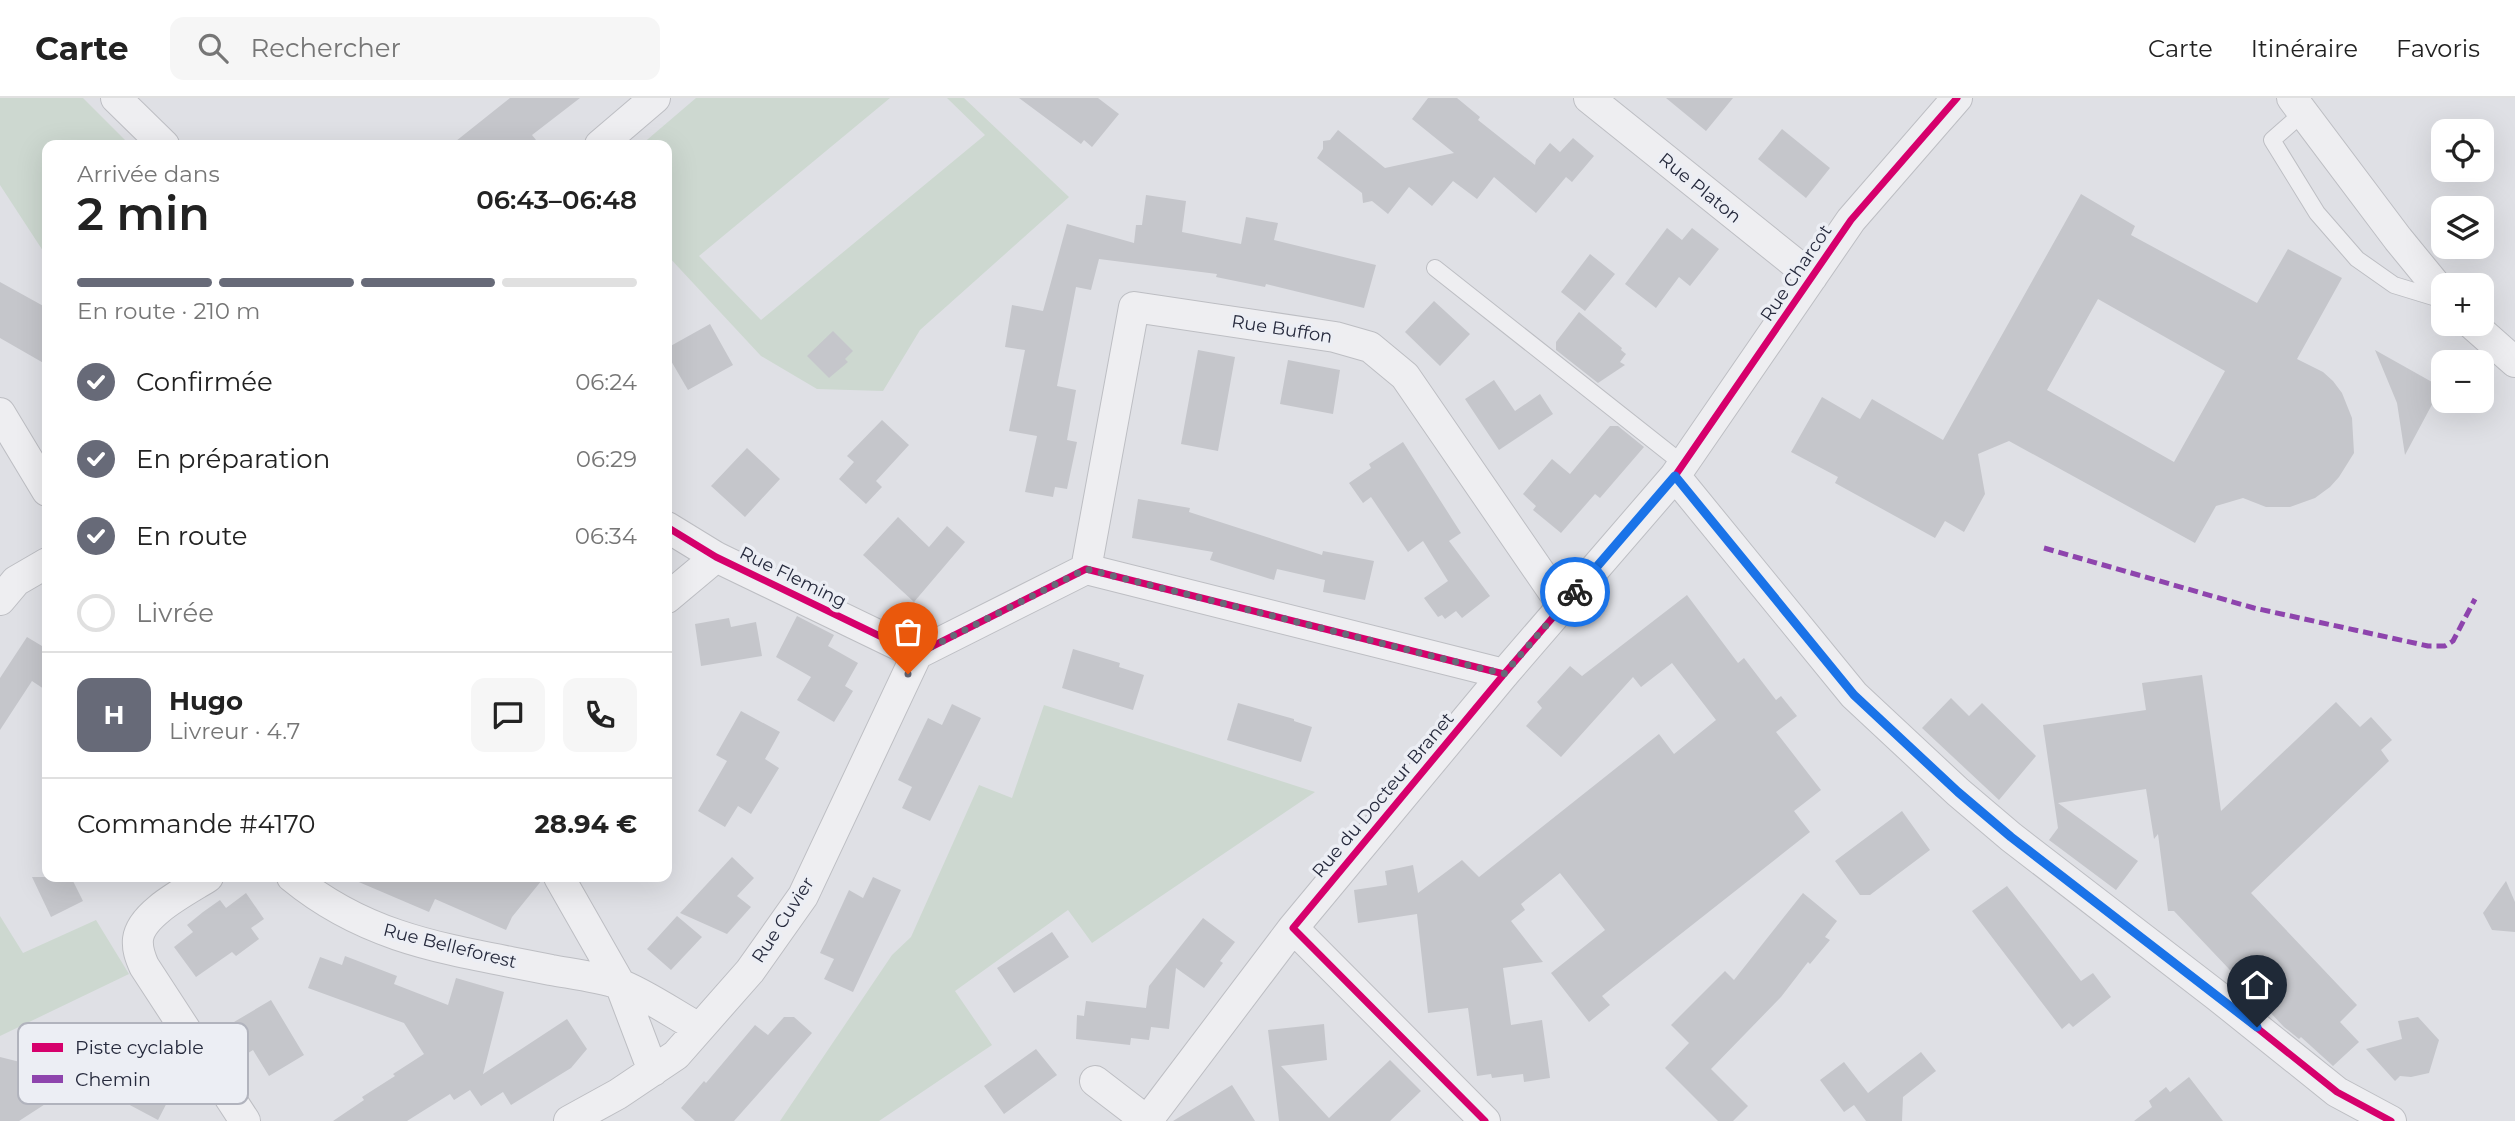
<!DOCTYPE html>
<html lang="fr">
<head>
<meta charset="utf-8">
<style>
	body { margin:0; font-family:Montserrat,sans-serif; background:#f6f6f6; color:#222; height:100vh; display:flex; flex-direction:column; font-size:26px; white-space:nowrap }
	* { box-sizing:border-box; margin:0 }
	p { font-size:23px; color:#767676 }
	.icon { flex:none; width:38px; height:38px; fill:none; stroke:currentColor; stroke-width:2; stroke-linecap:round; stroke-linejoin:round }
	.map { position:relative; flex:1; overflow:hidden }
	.panel { position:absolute; left:42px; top:42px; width:630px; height:742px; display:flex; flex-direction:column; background:#fff; border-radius:14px; box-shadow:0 7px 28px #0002 }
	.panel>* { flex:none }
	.fabs { position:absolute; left:2431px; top:21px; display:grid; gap:14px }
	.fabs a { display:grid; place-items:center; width:63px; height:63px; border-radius:14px; background:#fff; box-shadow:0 7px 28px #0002; font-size:35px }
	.pin { position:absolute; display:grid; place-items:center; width:60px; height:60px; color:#fff; margin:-72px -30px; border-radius:50% 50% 50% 0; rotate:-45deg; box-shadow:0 0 7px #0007 }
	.pin .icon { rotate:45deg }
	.courier { position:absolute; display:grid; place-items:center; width:70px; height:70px; margin:-35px; border:5px solid #1a73e8; border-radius:50%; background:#fff; color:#222; box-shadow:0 2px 9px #0007 }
	.summary em { font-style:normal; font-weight:600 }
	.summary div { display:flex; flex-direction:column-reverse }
	.summary { display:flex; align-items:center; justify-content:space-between; height:119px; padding:0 35px }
	h1 { font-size:46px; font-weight:600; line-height:52px }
	.bar { display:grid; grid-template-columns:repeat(4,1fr); gap:10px 7px; align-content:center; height:84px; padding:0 35px }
	.bar i { height:9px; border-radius:5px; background:#e0e0e0 }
	.bar .selected { background:#676a78 }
	.bar p { grid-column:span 4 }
	.line { display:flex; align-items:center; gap:18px; padding:0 35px; border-top:2px solid #e0e0e0 }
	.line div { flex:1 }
	.round { display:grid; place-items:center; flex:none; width:74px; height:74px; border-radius:14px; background:#f6f6f6 }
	ol { padding:0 35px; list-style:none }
	li { display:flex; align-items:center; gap:21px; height:77px }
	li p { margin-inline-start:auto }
	li .icon { padding:7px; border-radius:50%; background:#676a78; color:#fff; stroke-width:4 }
	li:last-child { color:#767676 }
	li i { width:38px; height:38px; border:4px solid #e0e0e0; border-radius:50% }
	header { display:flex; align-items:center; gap:42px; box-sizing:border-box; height:98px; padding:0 35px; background:#fff; border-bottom:2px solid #e0e0e0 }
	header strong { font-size:33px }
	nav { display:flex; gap:38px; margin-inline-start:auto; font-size:24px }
	.search { width:490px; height:63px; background:#f6f6f6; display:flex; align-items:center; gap:18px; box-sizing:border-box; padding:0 24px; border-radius:14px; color:#767676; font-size:26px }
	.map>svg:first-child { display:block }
	.green { fill:#cdd8d0 }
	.building { fill:#c5c6cb; fill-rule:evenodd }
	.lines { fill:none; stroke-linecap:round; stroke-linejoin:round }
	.lane-casing { stroke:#bdbec3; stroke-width:18 }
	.street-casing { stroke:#bdbec3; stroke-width:32 }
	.lane { stroke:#eeeef1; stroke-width:16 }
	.street { stroke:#eeeef1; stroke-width:30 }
	.quiet { stroke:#8e44ad; stroke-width:5; stroke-dasharray:10 5; stroke-linecap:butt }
	.cycleway-casing { stroke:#eceef4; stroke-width:11 }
	.cycleway { stroke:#d6006c; stroke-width:7 }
	.done { stroke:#676a78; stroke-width:7; stroke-dasharray:0 12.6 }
	.route { stroke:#1a73e8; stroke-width:9 }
	.labels { text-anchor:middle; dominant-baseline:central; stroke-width:7; stroke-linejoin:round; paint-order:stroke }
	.street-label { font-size:18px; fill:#262a3d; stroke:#eceef4 }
	.key { fill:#eceef4; stroke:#b1b3bd; stroke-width:2 }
	.key-label { font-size:19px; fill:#262a3d }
</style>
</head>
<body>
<header>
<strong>Carte</strong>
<div class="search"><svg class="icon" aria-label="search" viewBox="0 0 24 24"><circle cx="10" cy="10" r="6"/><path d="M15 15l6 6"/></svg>Rechercher</div>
<nav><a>Carte</a><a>Itinéraire</a><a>Favoris</a></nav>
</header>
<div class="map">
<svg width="2515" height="1023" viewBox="0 0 2515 1023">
	<rect width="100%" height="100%" fill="#dfe0e5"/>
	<path class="green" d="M 0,0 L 83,0 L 130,47 L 47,47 L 47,159 L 0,87 Z
		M 696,0 L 890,0 L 699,158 L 761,222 L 985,37 L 947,0 L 964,0 L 1069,99 L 920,232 L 883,293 L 817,291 L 761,258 L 667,157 L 667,47 L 641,47 Z
		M 1044,607 L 1315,694 L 1092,845 L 1068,812 L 955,893 L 992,947 L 879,1023 L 780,1023 L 892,857 L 911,839 L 979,687 L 1012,700 Z
		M 0,818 L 23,855 L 96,822 L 129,876 L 0,938 Z"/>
	<path class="building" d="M 510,0 L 580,0 L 532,37 L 540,47 L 451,47 Z
		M 1019,0 L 1098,0 L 1119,16 L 1092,49 L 1084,42 L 1081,46 Z
		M 1428,0 L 1457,0 L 1480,19 L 1478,22 L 1535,67 L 1536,62 L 1550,45 L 1560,54 L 1573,40 L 1594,58 L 1572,84 L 1566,79 L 1536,115 L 1494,79 L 1477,101 L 1453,83 L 1432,108 L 1409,89 L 1388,116 L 1372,103 L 1363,105 L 1362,95 L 1317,60 L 1323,51 L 1323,43 L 1330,42 L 1338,32 L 1385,70 L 1454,55 L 1412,21 Z
		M 1666,0 L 1733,0 L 1706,33 Z
		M 1782,31 L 1830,70 L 1806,100 L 1758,61 Z
		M 2081,96 L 2135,128 L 2131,137 L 2257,205 L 2288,151 L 2342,180 L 2297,261 L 2323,274 L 2333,283 L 2342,295 L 2352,320 L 2354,355 L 2339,379 L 2330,389 L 2315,400 L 2290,409 L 2266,409 L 2243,400 L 2216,408 L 2195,445 L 2009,343 L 1978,356 L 1985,396 L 1964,434 L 1945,423 L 1935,440 L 1835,385 L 1838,379 L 1791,354 L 1822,299 L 1860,321 L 1872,301 L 1943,342 ZM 2098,201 L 2225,273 L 2174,364 L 2047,292 Z
		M 1146,97 L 1186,103 L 1182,134 L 1241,146 L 1246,119 L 1278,125 L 1274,142 L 1376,167 L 1364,210 L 1266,186 L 1265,189 L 1216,179 L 1217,176 L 1099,161 L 1091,192 L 1076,189 L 1057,288 L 1076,292 L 1067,342 L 1077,344 L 1067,391 L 1055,389 L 1053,399 L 1025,394 L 1037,338 L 1009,333 L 1025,252 L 1005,249 L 1012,207 L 1043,213 L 1067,126 L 1134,145 L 1136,127 L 1142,127 Z
		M 1667,130 L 1682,142 L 1692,130 L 1719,151 L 1690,188 L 1679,179 L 1656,210 L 1625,186 Z
		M 1590,156 L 1615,176 L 1585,213 L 1561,194 Z
		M 0,184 L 47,210 L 47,267 L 0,240 Z
		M 1434,203 L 1470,236 L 1440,268 L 1405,234 Z
		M 1579,214 L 1622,250 L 1621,252 L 1626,256 L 1620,264 L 1625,267 L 1598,285 L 1556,252 L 1556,244 Z
		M 710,226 L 733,267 L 688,292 L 667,256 L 667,250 Z
		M 833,233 L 853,253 L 845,261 L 848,264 L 829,280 L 807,258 Z
		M 1198,252 L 1235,259 L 1218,353 L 1181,346 Z
		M 2375,252 L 2432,284 L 2434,290 L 2436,299 L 2405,357 L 2397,305 Z
		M 1288,262 L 1340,272 L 1333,316 L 1280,306 Z
		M 1494,282 L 1515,313 L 1540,296 L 1553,316 L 1499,352 L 1465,301 Z
		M 882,322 L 909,347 L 876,383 L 882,389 L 866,406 L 839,381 L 854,364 L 847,358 Z
		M 1610,328 L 1618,328 L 1644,349 L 1600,400 L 1595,396 L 1561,435 L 1533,412 L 1536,408 L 1523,396 L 1552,361 L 1570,376 Z
		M 1403,344 L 1461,435 L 1449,443 L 1490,498 L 1462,520 L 1456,513 L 1445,521 L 1442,517 L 1438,519 L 1424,500 L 1448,483 L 1423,443 L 1408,454 L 1371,399 L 1363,405 L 1349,385 L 1371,370 L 1369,366 Z
		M 747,350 L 780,381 L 745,419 L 711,388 Z
		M 1138,401 L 1190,410 L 1189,414 L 1322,457 L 1323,453 L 1374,463 L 1365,502 L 1323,494 L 1325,482 L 1277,471 L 1274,482 L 1210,462 L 1213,454 L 1132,440 Z
		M 898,419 L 929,449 L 947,428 L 965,444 L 914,504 L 863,457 Z
		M 1687,497 L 1738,565 L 1744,560 L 1776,602 L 1781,598 L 1797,618 L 1776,634 L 1821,692 L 1794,713 L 1810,734 L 1602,898 L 1610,907 L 1589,924 L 1551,875 L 1605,832 L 1560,775 L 1521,806 L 1525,812 L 1511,823 L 1543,864 L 1503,870 L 1511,927 L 1542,922 L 1550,980 L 1524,984 L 1523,976 L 1492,980 L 1491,976 L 1477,978 L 1468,910 L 1428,915 L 1417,816 L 1358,825 L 1354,792 L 1387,787 L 1385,773 L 1413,767 L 1418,795 L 1462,762 L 1479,779 L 1659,636 L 1674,656 L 1716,622 L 1672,565 L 1641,589 L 1633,579 L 1561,659 L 1526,628 L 1542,610 L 1537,604 L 1570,568 L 1582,578 Z
		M 797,518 L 834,537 L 828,548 L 858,565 L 845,588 L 853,593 L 834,624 L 797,602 L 811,579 L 776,559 Z
		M 729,520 L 731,529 L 756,524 L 762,558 L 701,568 L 695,526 Z
		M 27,539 L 47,551 L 47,593 L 32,583 L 0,632 L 0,580 Z
		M 1073,551 L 1120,565 L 1119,569 L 1144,577 L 1133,612 L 1062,590 Z
		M 2202,577 L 2221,713 L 2336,604 L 2360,629 L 2371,619 L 2392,642 L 2381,652 L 2389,663 L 2251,795 L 2357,907 L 2340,924 L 2359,944 L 2333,968 L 2301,939 L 2299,941 L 2284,929 L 2174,813 L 2168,813 L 2158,736 L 2154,741 L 2146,691 L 2058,705 L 2138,763 L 2116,792 L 2049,742 L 2058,730 L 2043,627 L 2146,612 L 2142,585 Z
		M 1951,600 L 1969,618 L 1982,605 L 2036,658 L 1999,702 L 1922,630 Z
		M 1238,605 L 1294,621 L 1294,623 L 1312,629 L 1301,664 L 1227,642 Z
		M 952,606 L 981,620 L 930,723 L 902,710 L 912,689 L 898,682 L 928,620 L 942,627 Z
		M 741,613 L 780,634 L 765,661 L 779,670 L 751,716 L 738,708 L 725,729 L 698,713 L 727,663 L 716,657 Z
		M 1902,713 L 1930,752 L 1870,797 L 1860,797 L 1835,763 Z
		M 732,759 L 754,780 L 737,798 L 751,809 L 727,836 L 680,815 Z
		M 32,779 L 71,779 L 83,803 L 51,819 Z
		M 347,779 L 542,779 L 542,782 L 512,819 L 506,832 L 435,801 L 429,814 Z
		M 873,779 L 901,792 L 853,894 L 824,881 L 834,861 L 820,855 L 849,792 L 863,800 Z
		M 2506,783 L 2515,804 L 2515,834 L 2492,832 L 2483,815 Z
		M 2007,788 L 2081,883 L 2093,875 L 2111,899 L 2073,929 L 2069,925 L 2062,931 L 1972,813 Z
		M 246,795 L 264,821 L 251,830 L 259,841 L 236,858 L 232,854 L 196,879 L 174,849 L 193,834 L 187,827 L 203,814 L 220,802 L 226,810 Z
		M 1803,795 L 1837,823 L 1825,839 L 1830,842 L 1810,866 L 1808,864 L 1781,899 L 1711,971 L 1748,1008 L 1733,1023 L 1718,1023 L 1665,970 L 1689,945 L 1671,927 L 1725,873 L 1734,882 Z
		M 677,818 L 702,839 L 671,872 L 647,851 Z
		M 1203,820 L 1235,844 L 1220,863 L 1223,865 L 1204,890 L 1176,870 L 1169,931 L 1151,929 L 1149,942 L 1131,940 L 1130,947 L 1076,941 L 1077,917 L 1084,918 L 1086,903 L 1146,910 L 1149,888 Z
		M 1052,834 L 1069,859 L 1014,895 L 997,870 Z
		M 345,858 L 397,878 L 394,886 L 448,907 L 456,880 L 504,894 L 483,976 L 567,921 L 587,951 L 571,970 L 511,1007 L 503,994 L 481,1008 L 470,992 L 454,1002 L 450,996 L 407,1023 L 333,1023 L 364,1002 L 362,999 L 395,978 L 393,976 L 424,956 L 404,925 L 308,890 L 320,859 L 342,867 Z
		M 271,902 L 304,957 L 269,978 L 253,952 L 245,957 L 229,927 Z
		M 784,919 L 794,919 L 812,935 L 734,1023 L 695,1023 L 681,1010 L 704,983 L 706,985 L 755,927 L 768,937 Z
		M 2418,919 L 2439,942 L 2429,975 L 2411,979 L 2400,978 L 2395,983 L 2366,951 L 2402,941 L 2398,923 Z
		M 1324,926 L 1327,962 L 1281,968 L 1329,1020 L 1390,962 L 1421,993 L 1390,1023 L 1279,1023 L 1268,932 Z
		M 132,938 L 161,981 L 175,989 L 158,1022 L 126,1005 L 129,999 L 86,965 Z
		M 1036,951 L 1057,977 L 1004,1016 L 984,988 Z
		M 44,952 L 70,990 L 19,1023 L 0,1023 L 0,959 L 24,965 Z
		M 1921,954 L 1936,973 L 1903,999 L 1902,1023 L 1866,1023 L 1854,1007 L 1844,1014 L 1820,982 L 1844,964 L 1868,995 Z
		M 2189,979 L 2223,1023 L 2134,1023 L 2152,1009 L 2149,1003 L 2166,989 L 2170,994 Z
		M 1232,987 L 1255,1023 L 1173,1023 Z"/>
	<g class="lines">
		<g class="lane-casing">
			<path id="lane" d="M 2304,14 L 2272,42 L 2317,115 L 2357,161 L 2394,187 L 2443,202
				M 1435,170 L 1683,366"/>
		</g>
		<g class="street-casing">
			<path id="street" d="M 116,0 L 164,47
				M 1589,0 L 1812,179
				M 2292,0 L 2398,141 L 2443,196
				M 600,47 L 655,0
				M 2472,226 L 2515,264
				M 0,315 L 47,393
				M 1675,378 L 1854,597 L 1958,694 L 2011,739 L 2216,897 L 2337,994 L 2391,1023
				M 667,429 L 716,459 L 917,556 L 1086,471 L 1504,576
				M 1086,471 L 1134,209 L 1335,239 L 1370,249 L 1405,278 L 1563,508
				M 667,500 L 716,459
				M 0,502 L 16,483 L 47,465
				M 208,779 C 188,792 141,815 138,841 C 137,851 140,859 144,868 L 245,1023
				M 292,779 C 371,844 454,852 551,872 C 573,876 598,879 619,886 C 642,894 677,918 699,930
				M 559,779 L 620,886 L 653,973
				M 1095,983 L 1147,1023
				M 569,1023 L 618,996 L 676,957 L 750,873 L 803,798 L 917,556
				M 1147,1023 L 1293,830
				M 1485,1023 L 1293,830 L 1504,576 L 1675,378 L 1851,122 L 1957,0"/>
		</g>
		<use href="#lane" class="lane"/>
		<use href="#street" class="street"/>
		<path class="quiet" d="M 2044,450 L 2254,510 L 2428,548 L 2445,548 L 2453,543 L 2475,501"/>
		<g class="cycleway-casing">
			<path id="cycleway" d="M 1675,378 L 1854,597 L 1958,694 L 2011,739 L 2216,897 L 2337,994 L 2391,1023
				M 667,429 L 716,459 L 917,556 L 1086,471 L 1504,576
				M 1485,1023 L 1293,830 L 1504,576 L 1675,378 L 1851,122 L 1957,0"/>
		</g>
		<use href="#cycleway" class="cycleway"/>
	</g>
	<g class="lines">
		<path class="done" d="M 908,576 L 917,556 L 1086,471 L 1504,576 L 1575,494"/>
		<path class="route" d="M 1575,494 L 1675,378 L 1854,597 L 1958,694 L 2011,739 L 2257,929"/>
	</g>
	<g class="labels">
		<g class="street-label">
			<text transform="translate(1700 90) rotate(39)">Rue Platon</text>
			<text transform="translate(1796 175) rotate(-56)">Rue Charcot</text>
			<text transform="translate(1282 231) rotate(9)">Rue Buffon</text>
			<text transform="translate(793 479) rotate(26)">Rue Fleming</text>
			<text transform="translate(1383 697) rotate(-50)">Rue du Docteur Branet</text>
			<text transform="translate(783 822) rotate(-57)">Rue Cuvier</text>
			<text transform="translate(450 848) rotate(14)">Rue Belleforest</text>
		</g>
	</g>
	<rect x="18" y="925" width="230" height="81" rx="10" class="key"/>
	<rect x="32" y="945" width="31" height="9" fill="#d6006c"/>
	<rect x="32" y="977" width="31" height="8" fill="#8e44ad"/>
	<g class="key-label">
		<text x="75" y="956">Piste cyclable</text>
		<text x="75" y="988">Chemin</text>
	</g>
</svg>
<div class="fabs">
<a><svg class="icon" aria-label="locate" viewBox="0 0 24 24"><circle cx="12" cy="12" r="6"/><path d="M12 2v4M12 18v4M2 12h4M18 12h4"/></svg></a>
<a><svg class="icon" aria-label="layers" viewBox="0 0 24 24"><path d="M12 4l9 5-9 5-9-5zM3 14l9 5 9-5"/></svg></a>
<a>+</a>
<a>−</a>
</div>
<div class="pin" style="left:908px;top:576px;background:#ea580c"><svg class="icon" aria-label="bag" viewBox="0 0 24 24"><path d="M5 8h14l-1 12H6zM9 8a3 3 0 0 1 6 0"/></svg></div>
<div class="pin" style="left:2257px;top:929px;background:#1f2937"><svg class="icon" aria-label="home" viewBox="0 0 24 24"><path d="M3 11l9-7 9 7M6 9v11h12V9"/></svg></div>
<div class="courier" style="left:1575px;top:494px"><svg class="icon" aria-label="bike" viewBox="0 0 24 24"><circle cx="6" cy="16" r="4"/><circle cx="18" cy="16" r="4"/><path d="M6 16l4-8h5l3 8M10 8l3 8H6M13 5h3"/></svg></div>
<section class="panel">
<div class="summary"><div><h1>2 min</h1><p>Arrivée dans</p></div><em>06:43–06:48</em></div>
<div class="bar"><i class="selected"></i><i class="selected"></i><i class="selected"></i><i></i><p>En route · 210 m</p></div>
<ol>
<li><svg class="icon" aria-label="check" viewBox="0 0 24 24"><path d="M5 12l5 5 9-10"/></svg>Confirmée<p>06:24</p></li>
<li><svg class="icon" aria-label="check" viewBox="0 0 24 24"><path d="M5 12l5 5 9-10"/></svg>En préparation<p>06:29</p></li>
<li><svg class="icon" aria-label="check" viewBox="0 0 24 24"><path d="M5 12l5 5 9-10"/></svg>En route<p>06:34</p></li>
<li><i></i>Livrée</li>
</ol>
<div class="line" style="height:126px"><b class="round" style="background:#676a78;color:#fff">H</b><div><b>Hugo</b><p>Livreur · 4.7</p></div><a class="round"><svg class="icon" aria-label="chat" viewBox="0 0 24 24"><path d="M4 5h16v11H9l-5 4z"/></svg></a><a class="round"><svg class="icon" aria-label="phone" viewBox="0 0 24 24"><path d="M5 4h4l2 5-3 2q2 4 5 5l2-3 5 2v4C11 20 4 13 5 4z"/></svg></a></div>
<div class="line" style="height:91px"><div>Commande #4170</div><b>28.94 €</b></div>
</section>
</div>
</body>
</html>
